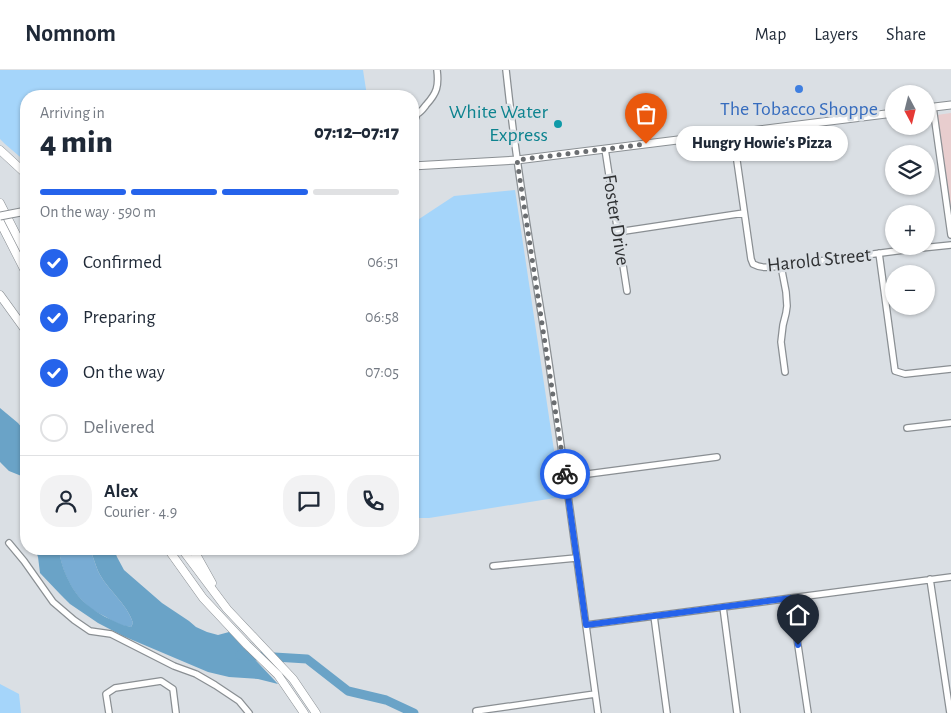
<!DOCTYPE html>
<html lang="en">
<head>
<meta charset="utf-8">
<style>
	body { margin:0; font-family:"Alegreya Sans",sans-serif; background:#f2f2f3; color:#1f2937; height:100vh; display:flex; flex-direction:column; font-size:19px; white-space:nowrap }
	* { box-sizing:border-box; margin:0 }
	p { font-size:16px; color:#747a83 }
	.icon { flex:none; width:28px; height:28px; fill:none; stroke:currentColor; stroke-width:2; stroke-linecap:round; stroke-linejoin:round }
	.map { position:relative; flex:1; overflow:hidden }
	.panel { position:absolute; left:20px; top:20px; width:399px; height:465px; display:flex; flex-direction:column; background:#fff; border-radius:20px; box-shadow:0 1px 4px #0004 }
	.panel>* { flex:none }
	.needle { width:32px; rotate:173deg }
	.tools { position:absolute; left:885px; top:15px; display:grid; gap:10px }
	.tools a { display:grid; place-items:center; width:50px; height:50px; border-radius:50%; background:#fff; box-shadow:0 1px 4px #0004; font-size:25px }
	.pin { position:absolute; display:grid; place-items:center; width:42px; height:42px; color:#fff; margin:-51px -21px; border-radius:50% 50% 50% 0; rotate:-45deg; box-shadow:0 0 5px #0007 }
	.pin .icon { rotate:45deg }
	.courier { position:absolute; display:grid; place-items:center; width:50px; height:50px; margin:-25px; border:4px solid #2563eb; border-radius:50%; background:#fff; color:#222; box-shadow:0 1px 6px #0007 }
	.bubble { position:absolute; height:35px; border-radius:18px; background:#fff; box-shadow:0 1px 4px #0004; font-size:16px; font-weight:800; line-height:35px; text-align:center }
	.head em { font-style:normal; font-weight:800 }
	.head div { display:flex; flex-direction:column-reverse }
	.head { display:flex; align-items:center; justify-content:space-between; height:85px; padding:0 20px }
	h1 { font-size:32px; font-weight:800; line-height:38px }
	.bar { display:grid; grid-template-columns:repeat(4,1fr); gap:8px 5px; align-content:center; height:60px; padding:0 20px }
	.bar i { height:6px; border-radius:4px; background:#e0e1e3 }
	.bar .on { background:#2563eb }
	.bar p { grid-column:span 4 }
	.line { display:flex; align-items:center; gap:12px; padding:0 20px; border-top:1px solid #e0e1e3 }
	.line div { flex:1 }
	.round { display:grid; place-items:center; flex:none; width:52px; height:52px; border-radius:20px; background:#f2f2f3 }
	ol { padding:0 20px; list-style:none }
	li { display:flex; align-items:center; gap:15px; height:55px }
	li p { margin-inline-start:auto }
	li .icon { padding:5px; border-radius:50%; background:#2563eb; color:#fff; stroke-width:4 }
	li:last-child { color:#747a83 }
	li i { width:28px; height:28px; border:2px solid #e0e1e3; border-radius:50% }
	header { display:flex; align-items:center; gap:30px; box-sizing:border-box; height:70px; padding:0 25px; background:#fff; border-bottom:1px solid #e0e1e3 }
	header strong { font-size:24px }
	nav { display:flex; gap:28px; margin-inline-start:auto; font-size:18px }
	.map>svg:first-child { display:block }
	.commercial { fill:#e8cdce }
	.green { fill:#a5d5fa }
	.forest { fill:#78acd4 }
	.water { fill:#6aa3c7 }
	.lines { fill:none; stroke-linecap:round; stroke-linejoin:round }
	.river { stroke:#6aa3c7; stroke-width:9 }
	.minor-casing { stroke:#8a8f93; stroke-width:8 }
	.major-casing { stroke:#8a8f93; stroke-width:9 }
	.highway-casing { stroke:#8a8f93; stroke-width:9 }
	.minor { stroke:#fff; stroke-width:5.5 }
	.major { stroke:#fff; stroke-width:7 }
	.highway { stroke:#fff; stroke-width:8 }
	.major-bridge-casing { stroke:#8a8f93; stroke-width:9; stroke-linecap:butt }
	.major-bridge { stroke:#fff; stroke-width:7 }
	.done { stroke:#6b6e71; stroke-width:5; stroke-dasharray:0 9 }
	.route { stroke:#2563eb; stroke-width:6 }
	.shop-dot { fill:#3f7fe0; stroke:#dadfe4; stroke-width:2 }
	.culture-dot { fill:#0f9aa8; stroke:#dadfe4; stroke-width:2 }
	.labels { text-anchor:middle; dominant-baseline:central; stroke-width:5; stroke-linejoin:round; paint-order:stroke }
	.shop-label { font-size:20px; fill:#366cbe; stroke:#dadfe4 }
	.culture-label { font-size:20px; fill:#0d838f; stroke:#dadfe4; text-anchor:end }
	.street-label { font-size:20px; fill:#2f3133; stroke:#dadfe4 }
</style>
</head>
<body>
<header>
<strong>Nomnom</strong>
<nav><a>Map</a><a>Layers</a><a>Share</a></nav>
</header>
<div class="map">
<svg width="951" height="643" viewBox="0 0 951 643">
	<rect width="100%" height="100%" fill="#dadfe4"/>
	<path class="commercial" d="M 951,43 L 951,144 L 937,45 Z"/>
	<path class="green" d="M 0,0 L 363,0 L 367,26 L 26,26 L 26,92 L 5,74 L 0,69 Z
		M 515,120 L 561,427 L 429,448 L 413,448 L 413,153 L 454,126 Z
		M 0,614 L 19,624 L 21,643 L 0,643 Z"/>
	<path class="forest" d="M 59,479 L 90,479 C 93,486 95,494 98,501 C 107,520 127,533 133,553 L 131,557 C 122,556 113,552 106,547 C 100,544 94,541 89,537 C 72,523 61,500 59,479 Z"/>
	<path class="water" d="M 0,338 L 18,353 L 26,363 L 26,411 L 24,407 L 9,401 L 0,392 Z
		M 35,479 L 59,479 C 61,499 73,525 90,537 C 99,544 109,549 118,553 L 123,555 L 131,557 L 133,553 C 127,533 107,520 98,501 C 95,494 93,486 90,479 L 114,479 L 117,487 L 124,500 L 162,533 L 189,551 L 196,557 L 207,562 L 218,565 L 229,562 L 278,614 L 258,609 L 229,607 L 208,602 L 123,566 L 98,553 L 70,534 L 60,524 L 40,503 L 38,487 Z"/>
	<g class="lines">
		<path class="river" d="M 240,585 L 307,589 L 348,621 L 386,630 L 414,643"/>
		<g class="minor-casing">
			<path id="minor" d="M 506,0 C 515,85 529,170 543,254 C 563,383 580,513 598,643
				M 933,37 L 951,165
				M 412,58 L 417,44 C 421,42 423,39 426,35 C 437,23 439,16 437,0
				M 733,63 L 751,189 L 753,194 C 762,199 771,197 781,196 L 912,179 L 951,175
				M 605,79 L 627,221
				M 618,162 L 744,143
				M 879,183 L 895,301 L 905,304 L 951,299
				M 781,196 L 786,222 L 787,236 L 786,243 L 783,255 L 781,272 L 785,302
				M 907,358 L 951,353
				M 565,407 L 717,387
				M 9,473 L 24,491 L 53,532 L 74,550 L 90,561 L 111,564 L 174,596 L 196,604 L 215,615 L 239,631 L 249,643
				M 493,496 L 576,488
				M 930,509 L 950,643
				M 791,528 L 808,643
				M 723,537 L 737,643
				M 654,546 L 667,643
				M 586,555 L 951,507
				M 476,641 L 595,624
				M 109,643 L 106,624 L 115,618 L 161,611 L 173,619 L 176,643"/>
		</g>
		<g class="major-casing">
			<path id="major" d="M 926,38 L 951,35
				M 412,96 L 517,90 L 894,43"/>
		</g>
		<g class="highway-casing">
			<path id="highway" d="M 0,80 L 26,104
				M 0,133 L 26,184
				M 0,152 L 26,203
				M 0,225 L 26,261
				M 168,479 L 203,528 L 247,575 L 278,605 L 304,643
				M 182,479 L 227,539 L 293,609 L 316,643
				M 193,479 L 212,513"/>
		</g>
		<use href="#minor" class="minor"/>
		<use href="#major" class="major"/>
		<use href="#highway" class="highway"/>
		<g class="major-bridge-casing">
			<path id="major-bridge" d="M 0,146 L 26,141"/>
		</g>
		<use href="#major-bridge" class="major-bridge"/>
	</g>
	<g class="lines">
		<path class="done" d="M 565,404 L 517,90 L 646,74"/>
		<path class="route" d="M 565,404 L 586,555 L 791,528 L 798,575"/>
	</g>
	<circle class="shop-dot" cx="799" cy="19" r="5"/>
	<circle class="culture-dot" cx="558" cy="54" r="5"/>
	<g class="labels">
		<g class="shop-label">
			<text x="799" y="39">The Tobacco Shoppe</text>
		</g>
		<g class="culture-label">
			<text x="548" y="42">White Water<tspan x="548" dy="23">Express</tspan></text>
		</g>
		<g class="street-label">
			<text transform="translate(616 150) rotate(81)">Foster Drive</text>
			<text transform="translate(819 190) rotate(-6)">Harold Street</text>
		</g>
	</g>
</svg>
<div class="tools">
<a><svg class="needle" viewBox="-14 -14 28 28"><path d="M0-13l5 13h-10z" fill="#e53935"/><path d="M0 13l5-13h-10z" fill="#747a83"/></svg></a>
<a><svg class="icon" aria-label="layers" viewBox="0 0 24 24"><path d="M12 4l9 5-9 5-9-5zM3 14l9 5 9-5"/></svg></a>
<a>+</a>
<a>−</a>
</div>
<div class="pin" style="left:646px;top:74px;background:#ea580c"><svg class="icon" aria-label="bag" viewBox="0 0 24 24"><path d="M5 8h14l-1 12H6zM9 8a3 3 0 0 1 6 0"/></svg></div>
<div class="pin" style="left:798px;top:575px;background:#1f2937"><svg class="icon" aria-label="home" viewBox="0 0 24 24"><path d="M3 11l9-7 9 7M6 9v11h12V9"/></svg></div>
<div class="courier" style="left:565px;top:404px"><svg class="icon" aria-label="bike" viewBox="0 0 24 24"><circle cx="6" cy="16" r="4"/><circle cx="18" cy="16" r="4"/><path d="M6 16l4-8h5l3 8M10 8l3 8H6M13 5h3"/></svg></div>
<div class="bubble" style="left:676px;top:56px;width:172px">Hungry Howie's Pizza</div>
<section class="panel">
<div class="head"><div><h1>4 min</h1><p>Arriving in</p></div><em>07:12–07:17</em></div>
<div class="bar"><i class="on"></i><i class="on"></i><i class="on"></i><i></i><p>On the way · 590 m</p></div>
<ol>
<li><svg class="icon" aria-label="check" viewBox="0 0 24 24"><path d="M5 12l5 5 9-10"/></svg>Confirmed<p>06:51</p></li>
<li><svg class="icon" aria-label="check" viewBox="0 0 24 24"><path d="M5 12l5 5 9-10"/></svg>Preparing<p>06:58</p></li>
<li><svg class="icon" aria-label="check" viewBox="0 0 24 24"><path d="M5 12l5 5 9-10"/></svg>On the way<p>07:05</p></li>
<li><i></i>Delivered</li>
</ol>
<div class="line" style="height:90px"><a class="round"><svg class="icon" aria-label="person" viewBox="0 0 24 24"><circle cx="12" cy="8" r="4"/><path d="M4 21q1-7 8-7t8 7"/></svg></a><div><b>Alex</b><p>Courier · 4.9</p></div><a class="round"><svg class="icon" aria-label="chat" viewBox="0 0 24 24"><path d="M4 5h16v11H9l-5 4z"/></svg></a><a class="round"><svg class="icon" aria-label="phone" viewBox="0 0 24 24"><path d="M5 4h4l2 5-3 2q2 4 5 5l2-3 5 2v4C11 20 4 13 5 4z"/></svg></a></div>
</section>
</div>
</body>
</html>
